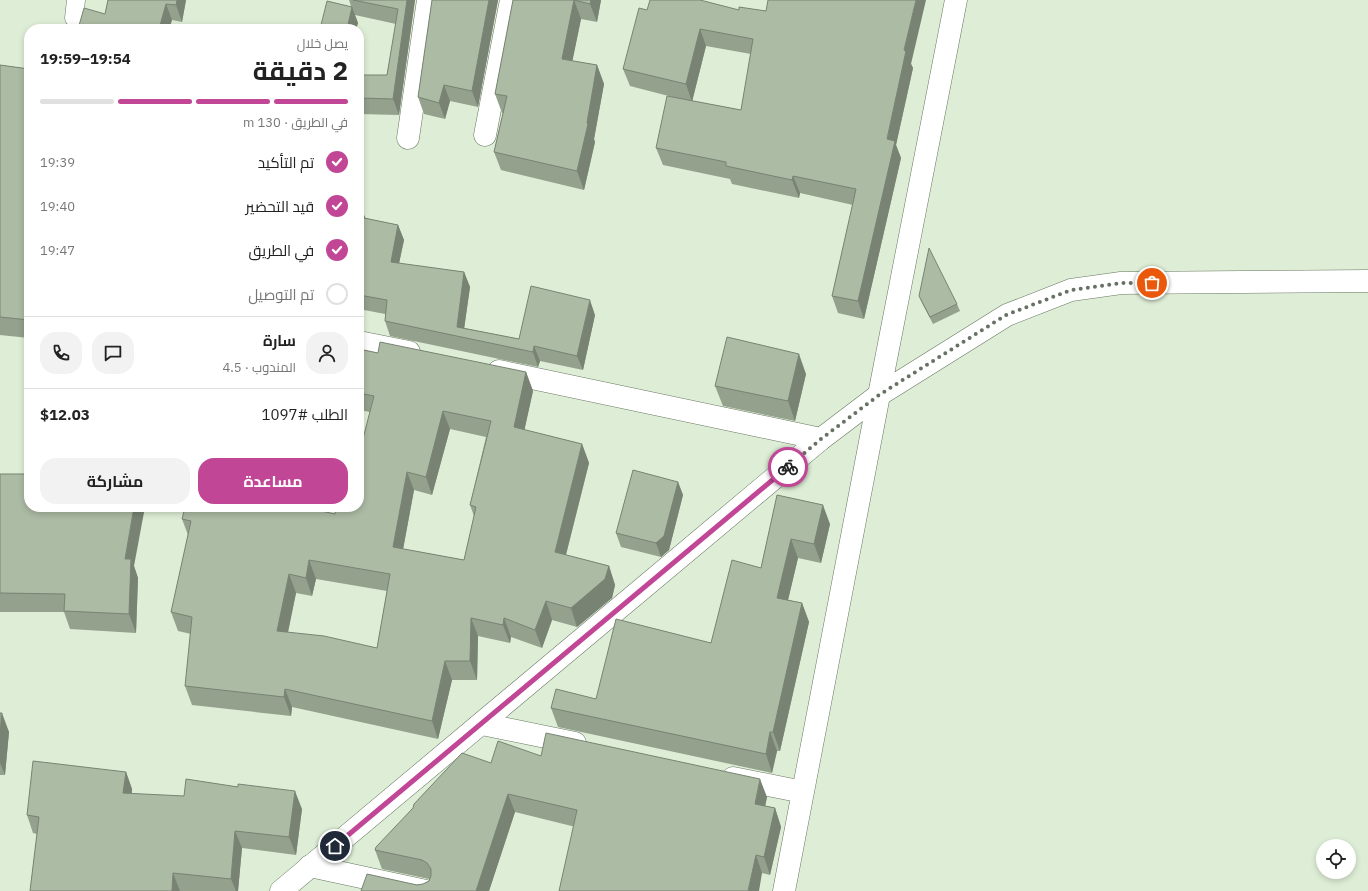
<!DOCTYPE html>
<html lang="ar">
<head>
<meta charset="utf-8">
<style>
	body { margin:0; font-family:"IBM Plex Sans",Cairo,sans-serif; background:#f2f2f2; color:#222; direction:rtl; height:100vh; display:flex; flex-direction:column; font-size:15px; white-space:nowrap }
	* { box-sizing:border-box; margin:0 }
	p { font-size:13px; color:#767676 }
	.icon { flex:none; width:22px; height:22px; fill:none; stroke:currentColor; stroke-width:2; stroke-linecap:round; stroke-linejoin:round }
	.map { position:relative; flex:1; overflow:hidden; direction:ltr }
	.drawer { position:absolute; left:24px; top:24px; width:340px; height:488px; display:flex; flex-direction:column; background:#fff; border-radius:16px; box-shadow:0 2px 6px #0003; direction:rtl }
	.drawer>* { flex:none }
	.fabs { position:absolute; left:1316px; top:839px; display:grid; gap:8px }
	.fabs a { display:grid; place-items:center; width:40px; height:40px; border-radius:50%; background:#fff; box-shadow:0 2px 6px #0003; font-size:20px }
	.pin { position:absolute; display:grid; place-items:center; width:34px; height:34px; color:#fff; margin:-17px; border:2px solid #fff; border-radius:50%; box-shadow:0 1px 4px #0007 }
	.courier { position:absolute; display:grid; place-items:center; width:40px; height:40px; margin:-20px; border:3px solid #c24696; border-radius:50%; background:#fff; color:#222; box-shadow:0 1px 5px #0007 }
	.head em { font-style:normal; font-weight:700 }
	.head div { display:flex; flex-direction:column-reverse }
	.head { display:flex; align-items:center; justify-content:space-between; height:68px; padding:0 16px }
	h1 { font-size:26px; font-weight:700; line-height:30px }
	.bar { display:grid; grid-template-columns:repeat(4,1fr); gap:6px 4px; align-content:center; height:48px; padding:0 16px }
	.bar i { height:5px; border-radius:3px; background:#e0e0e0 }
	.bar .active { background:#c24696 }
	.bar p { grid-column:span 4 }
	.line { display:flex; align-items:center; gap:10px; padding:0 16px; border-top:1px solid #e0e0e0 }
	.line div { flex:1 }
	.round { display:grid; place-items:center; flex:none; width:42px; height:42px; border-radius:16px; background:#f2f2f2 }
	ol { padding:0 16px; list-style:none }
	li { display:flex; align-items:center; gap:12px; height:44px }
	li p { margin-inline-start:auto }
	li .icon { padding:4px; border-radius:50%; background:#c24696; color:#fff; stroke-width:4 }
	li:last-child { color:#767676 }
	li i { width:22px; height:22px; border:2px solid #e0e0e0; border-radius:50% }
	.action { display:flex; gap:8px; margin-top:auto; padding:8px 16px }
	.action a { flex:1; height:46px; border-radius:16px; background:#c24696; color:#fff; font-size:16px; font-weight:700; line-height:46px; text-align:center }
	.action a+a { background:#f2f2f2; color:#222 }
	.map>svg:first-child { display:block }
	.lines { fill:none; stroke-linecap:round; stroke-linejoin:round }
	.lane-casing { stroke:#687661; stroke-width:19 }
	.street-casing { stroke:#687661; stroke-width:23 }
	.secondary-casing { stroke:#687661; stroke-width:23 }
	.lane { stroke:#fff; stroke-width:18 }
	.street { stroke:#fff; stroke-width:22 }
	.secondary { stroke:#fff; stroke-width:22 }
	.wall { fill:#94a18d; fill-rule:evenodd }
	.shaded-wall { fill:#788373 }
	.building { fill:#acbba4; stroke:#788373; fill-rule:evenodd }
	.done { stroke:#687264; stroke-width:4; stroke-dasharray:0 7.2 }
	.route { stroke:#c24696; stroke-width:5 }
</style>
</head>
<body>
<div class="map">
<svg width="1368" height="891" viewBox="0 0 1368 891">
	<rect width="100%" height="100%" fill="#deeed6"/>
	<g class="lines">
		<g class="lane-casing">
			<path id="lane" d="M 74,18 L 76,0"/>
		</g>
		<g class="street-casing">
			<path id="street" d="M 485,135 L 511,0
				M 408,138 L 428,0
				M 359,342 L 409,352
				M 499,371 L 821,439
				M 482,724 L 575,743
				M 733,778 L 803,792
				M 310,866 L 426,891
				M 784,891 L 879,395"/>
		</g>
		<g class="secondary-casing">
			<path id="secondary" d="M 879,395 L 956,0
				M 281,891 L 821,439 L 879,395 L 1007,315 L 1071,290 L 1121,283 L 1368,281"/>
		</g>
		<use href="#lane" class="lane"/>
		<use href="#street" class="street"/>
		<use href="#secondary" class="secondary"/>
	</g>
	<path class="wall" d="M 108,0 L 186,0 L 182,22 L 172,20 L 169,29 L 78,29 L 105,14 Z
		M 349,0 L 415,0 L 399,115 L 359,114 L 359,75 L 387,75 L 396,24 L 355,15 L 358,23 L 356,29 L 320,29 L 351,6 Z
		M 432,0 L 498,0 L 478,107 L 450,101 L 445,119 L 424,114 L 418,97 Z
		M 513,0 L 601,0 L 597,22 L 581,19 L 572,61 L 597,65 L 604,84 L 594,139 L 595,142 L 584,190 L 501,170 L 494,152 L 503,113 L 502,113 L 495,94 Z
		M 647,10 L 739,10 L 766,11 L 911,64 L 913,68 L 896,145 L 901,158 L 864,319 L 838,313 L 832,296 L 853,205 L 800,193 L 799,198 L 732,184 L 730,179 L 663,165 L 656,148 L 684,100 L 630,86 L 623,69 ZM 706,46 L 751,54 L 741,110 L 692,101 Z
		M 0,65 L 29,69 L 29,338 L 0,335 Z
		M 359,207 L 365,218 L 398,225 L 404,240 L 399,264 L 464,272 L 470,287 L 464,328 L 519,339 L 595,315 L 583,370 L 540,361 L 538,367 L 390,336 L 385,321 L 385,314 L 359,309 Z
		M 919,296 L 957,304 L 960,311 L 933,324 L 922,303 Z
		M 359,349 L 378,353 L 526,372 L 533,391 L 524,430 L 582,444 L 589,463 L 566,555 L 609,566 L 615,585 L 612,598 L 577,627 L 552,620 L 542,648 L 511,637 L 510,643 L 478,636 L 477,680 L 452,680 L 438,739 L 292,707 L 291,716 L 192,705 L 185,686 L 191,634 L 178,631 L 171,612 L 188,535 L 182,519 L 335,514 L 359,507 L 370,412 L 359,410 ZM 450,429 L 486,437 L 470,505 L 474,516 L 464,560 L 403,549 L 414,490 L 432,495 ZM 316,579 L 387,591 L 377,648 L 288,633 L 296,593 L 312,596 Z
		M 806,374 L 795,421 L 723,406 L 715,386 Z
		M 0,474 L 134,566 L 138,578 L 136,633 L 70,629 L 64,612 L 0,612 Z
		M 678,482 L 683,495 L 669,550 L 661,557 L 621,547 L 616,533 Z
		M 777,495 L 830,524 L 821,563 L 798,558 L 788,600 L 802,603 L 809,622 L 780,751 L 777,751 L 772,773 L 558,727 L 551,708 L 596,699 L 711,643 L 761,568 Z
		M 0,713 L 9,732 L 5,775 L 0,775 Z
		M 541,756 L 767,797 L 765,806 L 775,808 L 781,827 L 770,875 L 515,812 L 489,891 L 361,891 L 423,884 L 429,881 L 430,879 L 429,879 L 382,869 L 375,850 L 491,763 Z
		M 126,772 L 132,789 L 132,794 L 302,809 L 296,855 L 242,848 L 238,891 L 30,891 L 37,834 L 33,833 L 27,815 Z"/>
	<path class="shaded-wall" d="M 177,0 L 186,0 L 182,22 L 176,5 Z
		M 407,0 L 415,0 L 399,115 L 393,99 Z
		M 489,0 L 498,0 L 478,107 L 472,91 Z
		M 574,0 L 581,19 L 569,78 L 562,59 Z
		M 591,0 L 601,0 L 597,22 L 590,4 Z
		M 916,0 L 926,0 L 911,64 L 913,68 L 896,145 L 901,158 L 864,319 L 858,301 L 904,50 Z
		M 166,4 L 172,20 L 169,29 L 159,29 Z
		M 352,7 L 358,23 L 356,29 L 347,29 Z
		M 700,29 L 706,46 L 692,102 L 686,84 Z
		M 597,65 L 604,84 L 594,139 L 595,142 L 584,190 L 577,171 Z
		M 444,85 L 450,101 L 445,119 L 439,103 Z
		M 29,89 L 29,131 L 25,121 Z
		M 793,176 L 800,193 L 799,198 L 792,180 Z
		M 361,207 L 367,222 L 359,217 Z
		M 398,225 L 404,240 L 396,277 L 391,262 Z
		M 464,272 L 470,287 L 463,337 L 457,327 Z
		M 590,300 L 595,315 L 583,370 L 577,356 Z
		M 534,346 L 540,361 L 538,367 L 533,352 Z
		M 799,354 L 806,374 L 795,421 L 788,401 Z
		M 526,372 L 533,391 L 521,446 L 514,427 Z
		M 443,411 L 450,429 L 432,495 L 426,477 Z
		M 582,444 L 589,463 L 562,570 L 555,552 Z
		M 407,472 L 414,490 L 400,566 L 393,547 Z
		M 678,482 L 683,495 L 669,550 L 661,557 L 656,543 Z
		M 823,505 L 830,524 L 821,563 L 814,544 Z
		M 134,507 L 145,507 L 134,566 L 138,578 L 136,633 L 129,614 L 125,559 Z
		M 791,539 L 798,558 L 784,617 L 777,598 Z
		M 309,560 L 316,579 L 312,596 L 306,578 Z
		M 609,566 L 615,585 L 612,598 L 577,627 L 571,608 Z
		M 289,574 L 296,593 L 284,650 L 277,631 Z
		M 546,601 L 552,620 L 542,648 L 535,630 Z
		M 802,603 L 809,622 L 780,751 L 773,732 Z
		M 471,618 L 478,636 L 477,680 L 470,661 Z
		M 504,618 L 511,637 L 510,643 L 503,625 Z
		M 445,661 L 452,680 L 438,739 L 432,721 Z
		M 285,689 L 292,707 L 291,716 L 284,697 Z
		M 2,713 L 9,732 L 5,775 L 0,763 L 0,735 Z
		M 770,732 L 777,751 L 772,773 L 766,754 Z
		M 126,772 L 132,789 L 130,811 L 123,793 Z
		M 760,779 L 767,797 L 762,822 L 755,804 Z
		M 295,791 L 302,809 L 296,855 L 289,837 Z
		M 508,794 L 515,812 L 489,891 L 476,891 Z
		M 775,808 L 781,827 L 770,875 L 764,857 Z
		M 235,831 L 242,848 L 238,891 L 236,891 L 231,879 Z
		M 756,855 L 762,873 L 759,891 L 748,891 Z
		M 173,873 L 180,891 L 172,891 Z"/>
	<path class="building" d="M 108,0 L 177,0 L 176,5 L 166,4 L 159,29 L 78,29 L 84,8 L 105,14 Z
		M 353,0 L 407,0 L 393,99 L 359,98 L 359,75 L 387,75 L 398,9 Z
		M 432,0 L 489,0 L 472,91 L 444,85 L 439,103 L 418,97 Z
		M 513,0 L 574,0 L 562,59 L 597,65 L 587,123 L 588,124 L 577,171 L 494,152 L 507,96 L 495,94 Z
		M 574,0 L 591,0 L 590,4 Z
		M 650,0 L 700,0 L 739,10 L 739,7 L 766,11 L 768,0 L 916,0 L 904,50 L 906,51 L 887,139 L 895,141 L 858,301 L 832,296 L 856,189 L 793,176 L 792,180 L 726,166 L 726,162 L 656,148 L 667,96 L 741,110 L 753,39 L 700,29 L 686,84 L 623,69 L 639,8 L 647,10 Z
		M 327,1 L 352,7 L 347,29 L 320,29 Z
		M 0,65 L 29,69 L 29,89 L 25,121 L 29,121 L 29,320 L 0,317 Z
		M 359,207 L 361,207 L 359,217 L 398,225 L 391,262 L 464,272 L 457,327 L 519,339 L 531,286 L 590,300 L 577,356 L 534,346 L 533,352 L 385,321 L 387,300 L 359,295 Z
		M 929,248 L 957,304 L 930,317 L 919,296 Z
		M 727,337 L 799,354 L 788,401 L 715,386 Z
		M 380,342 L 526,372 L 514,427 L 582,444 L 555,552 L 609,566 L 605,579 L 571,608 L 546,601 L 535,630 L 504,618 L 503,625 L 471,618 L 470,661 L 445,661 L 432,721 L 285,689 L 284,697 L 185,686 L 192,617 L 171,612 L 191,521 L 182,519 L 185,507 L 303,507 L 335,514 L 336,507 L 359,507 L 359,454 L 374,396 L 359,393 L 359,349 L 378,353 ZM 443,411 L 491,421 L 470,505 L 476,507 L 464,560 L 393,547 L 407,472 L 426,477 ZM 309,560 L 390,574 L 377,648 L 324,636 L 277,631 L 289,574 L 306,578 Z
		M 633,470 L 678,482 L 664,536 L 656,543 L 616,533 Z
		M 0,474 L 29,474 L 29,507 L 134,507 L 125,559 L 131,559 L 129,614 L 64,611 L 65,594 L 0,593 Z
		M 777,495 L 823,505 L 814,544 L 791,539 L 777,598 L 802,603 L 773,732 L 770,732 L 766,754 L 551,708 L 556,689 L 596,699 L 616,619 L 711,643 L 732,560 L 761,568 Z
		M 0,713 L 2,713 L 0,735 Z
		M 546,733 L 760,779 L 755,804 L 775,808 L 764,857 L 756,855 L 748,891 L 559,891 L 577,810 L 508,794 L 476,891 L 361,891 L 367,874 L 417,885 L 423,884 L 429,881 L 431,876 L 431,869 L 427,863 L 422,860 L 375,850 L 376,847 L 413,808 L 414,804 L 462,753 L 491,763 L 498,741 L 541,756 Z
		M 33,761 L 126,772 L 123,793 L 184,796 L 186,779 L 238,787 L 238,784 L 295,791 L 289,837 L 235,831 L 231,879 L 173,873 L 172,891 L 30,891 L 39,817 L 27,815 Z"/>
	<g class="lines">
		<path class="done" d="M 788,467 L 821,439 L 879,395 L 1006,315 L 1071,290 L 1121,283 L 1152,283"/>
		<path class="route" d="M 335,846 L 788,467"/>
	</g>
</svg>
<div class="fabs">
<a><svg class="icon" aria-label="locate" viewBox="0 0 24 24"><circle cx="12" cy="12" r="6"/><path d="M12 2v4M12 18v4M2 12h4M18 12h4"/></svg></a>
</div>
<div class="pin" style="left:1152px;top:283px;background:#ea580c"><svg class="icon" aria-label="bag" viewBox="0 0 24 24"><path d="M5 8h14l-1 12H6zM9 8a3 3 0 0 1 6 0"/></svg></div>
<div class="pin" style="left:335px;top:846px;background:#1f2937"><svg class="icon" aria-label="home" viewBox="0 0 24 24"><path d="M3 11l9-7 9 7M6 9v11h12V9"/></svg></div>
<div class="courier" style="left:788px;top:467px"><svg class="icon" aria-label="bike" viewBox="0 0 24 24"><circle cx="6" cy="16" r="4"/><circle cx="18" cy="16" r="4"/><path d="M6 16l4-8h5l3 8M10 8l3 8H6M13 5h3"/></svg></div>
<section class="drawer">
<div class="head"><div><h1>2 دقيقة</h1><p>يصل خلال</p></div><em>19:54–19:59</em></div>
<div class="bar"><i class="active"></i><i class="active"></i><i class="active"></i><i></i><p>في الطريق · 130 m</p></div>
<ol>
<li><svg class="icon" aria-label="check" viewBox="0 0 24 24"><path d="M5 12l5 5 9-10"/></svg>تم التأكيد<p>19:39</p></li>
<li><svg class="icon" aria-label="check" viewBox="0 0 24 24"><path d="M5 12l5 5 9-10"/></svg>قيد التحضير<p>19:40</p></li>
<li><svg class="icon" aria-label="check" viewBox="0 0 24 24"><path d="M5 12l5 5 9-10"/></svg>في الطريق<p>19:47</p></li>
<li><i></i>تم التوصيل</li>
</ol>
<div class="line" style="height:72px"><a class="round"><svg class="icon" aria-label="person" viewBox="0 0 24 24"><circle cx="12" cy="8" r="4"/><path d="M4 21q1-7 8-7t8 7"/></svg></a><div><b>سارة</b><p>المندوب · 4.5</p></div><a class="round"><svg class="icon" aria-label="chat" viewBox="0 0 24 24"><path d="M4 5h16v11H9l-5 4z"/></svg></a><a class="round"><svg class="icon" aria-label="phone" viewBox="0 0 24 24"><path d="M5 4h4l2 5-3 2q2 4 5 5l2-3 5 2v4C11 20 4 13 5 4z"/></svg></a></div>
<div class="line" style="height:52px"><div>الطلب #1097</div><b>$12.03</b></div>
<div class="action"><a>مساعدة</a><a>مشاركة</a></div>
</section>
</div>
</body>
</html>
